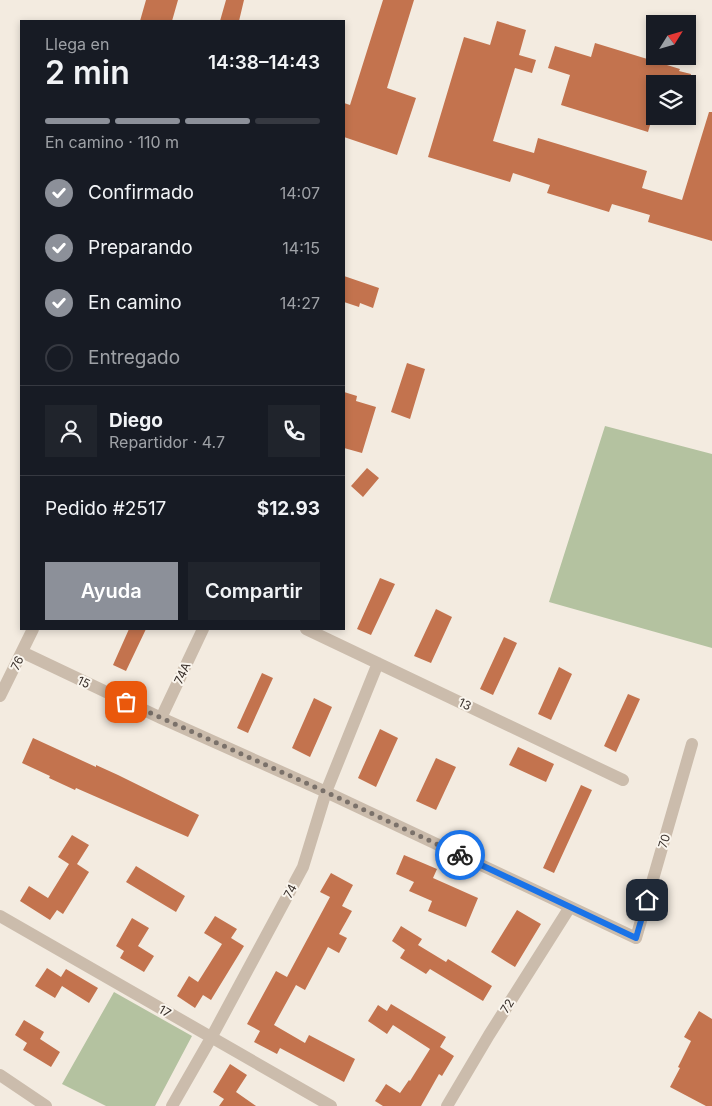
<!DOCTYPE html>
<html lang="es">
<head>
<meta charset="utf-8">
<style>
	body { margin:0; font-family:Inter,sans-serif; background:#20242c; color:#f1f3f6; height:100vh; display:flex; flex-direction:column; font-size:19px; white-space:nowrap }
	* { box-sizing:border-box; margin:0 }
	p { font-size:16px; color:#9ea1a6 }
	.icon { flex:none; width:28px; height:28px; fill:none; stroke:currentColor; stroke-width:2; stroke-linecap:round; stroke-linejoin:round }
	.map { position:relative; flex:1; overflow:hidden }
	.side { position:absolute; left:20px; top:20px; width:325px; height:610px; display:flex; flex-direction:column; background:#171b24; border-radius:0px; box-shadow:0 2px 8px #0003 }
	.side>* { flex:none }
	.needle { width:32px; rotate:53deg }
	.buttons { position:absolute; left:646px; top:15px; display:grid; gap:10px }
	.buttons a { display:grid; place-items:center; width:50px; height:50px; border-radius:0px; background:#171b24; box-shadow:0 2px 8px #0003; font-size:25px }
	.pin { position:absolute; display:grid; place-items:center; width:42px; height:42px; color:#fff; margin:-21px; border-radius:10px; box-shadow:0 2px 8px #0006 }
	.courier { position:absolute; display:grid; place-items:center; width:50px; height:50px; margin:-25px; border:4px solid #1a73e8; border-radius:50%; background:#fff; color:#222; box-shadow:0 1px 6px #0007 }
	.head em { font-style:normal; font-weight:600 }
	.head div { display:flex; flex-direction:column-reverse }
	.head { display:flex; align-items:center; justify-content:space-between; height:85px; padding:0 25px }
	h1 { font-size:32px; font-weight:600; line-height:38px }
	.bar { display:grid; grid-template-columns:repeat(4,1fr); gap:8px 5px; align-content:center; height:60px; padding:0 25px }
	.bar i { height:6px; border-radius:4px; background:#363941 }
	.bar .current { background:#8c9099 }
	.bar p { grid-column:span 4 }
	.line { display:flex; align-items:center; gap:12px; padding:0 25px; border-top:1px solid #363941 }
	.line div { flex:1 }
	.round { display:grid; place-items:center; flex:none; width:52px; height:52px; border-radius:0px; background:#20242c }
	ol { padding:0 25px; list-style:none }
	li { display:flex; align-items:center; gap:15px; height:55px }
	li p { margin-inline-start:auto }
	li .icon { padding:5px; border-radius:50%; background:#8c9099; color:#fff; stroke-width:4 }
	li:last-child { color:#9ea1a6 }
	li i { width:28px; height:28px; border:2px solid #363941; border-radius:50% }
	.button { display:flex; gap:10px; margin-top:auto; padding:10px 25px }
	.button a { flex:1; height:58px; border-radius:0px; background:#8c9099; color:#fff; font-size:20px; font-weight:600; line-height:58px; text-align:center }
	.button a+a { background:#20242c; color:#f1f3f6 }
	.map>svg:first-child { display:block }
	.green { fill:#b4c2a0 }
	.building { fill:#c3734e }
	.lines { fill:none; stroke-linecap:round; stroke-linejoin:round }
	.street { stroke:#cbbcac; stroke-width:12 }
	.done { stroke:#7a716a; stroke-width:5; stroke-dasharray:0 9 }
	.route { stroke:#1a73e8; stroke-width:6 }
	.labels { text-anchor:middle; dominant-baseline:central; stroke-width:4; stroke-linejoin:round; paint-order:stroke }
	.street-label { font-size:12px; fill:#39302b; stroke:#faf5ed }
</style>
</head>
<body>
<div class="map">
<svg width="712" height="1106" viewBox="0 0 712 1106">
	<rect width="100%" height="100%" fill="#f3ebe0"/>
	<path class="green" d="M 605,426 L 712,454 L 712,648 L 549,602 Z
		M 114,992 L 192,1036 L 155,1106 L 106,1106 L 62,1084 Z"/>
	<path class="building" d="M 146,0 L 178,0 L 172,21 L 140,21 Z
		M 226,0 L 244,0 L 239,21 L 220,21 Z
		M 383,0 L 414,0 L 387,88 L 416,98 L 397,155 L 344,137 L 344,103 L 350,105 Z
		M 497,21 L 526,30 L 519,55 L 536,60 L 532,73 L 515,68 L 493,141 L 534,153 L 538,138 L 647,171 L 642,188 L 682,200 L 709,112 L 712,112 L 712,241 L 648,222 L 650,215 L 612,204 L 609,212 L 547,193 L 550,185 L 513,173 L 510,182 L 428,157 L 464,37 L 490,45 Z
		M 595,43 L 680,69 L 679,71 L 691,74 L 689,84 L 655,84 L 655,108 L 648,132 L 561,105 L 570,75 L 548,68 L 555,46 L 591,57 Z
		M 344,276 L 379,288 L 373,308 L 360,303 L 359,307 L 344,302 Z
		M 407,363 L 425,369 L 410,419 L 391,412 Z
		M 344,392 L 357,396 L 356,401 L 376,407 L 362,453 L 344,448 Z
		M 367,468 L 379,478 L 363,497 L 351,486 Z
		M 380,578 L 395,584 L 371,635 L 357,629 Z
		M 436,609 L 452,617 L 431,663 L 414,656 Z
		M 129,629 L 146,629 L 126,671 L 113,665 Z
		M 504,637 L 517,643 L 493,695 L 480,689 Z
		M 559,667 L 572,674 L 551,720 L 538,714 Z
		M 262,673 L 273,678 L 248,733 L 237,728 Z
		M 628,694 L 640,699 L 616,752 L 604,746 Z
		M 314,698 L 332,707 L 310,757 L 292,748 Z
		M 380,729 L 398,738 L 376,787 L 358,778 Z
		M 33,738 L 96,767 L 96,765 L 118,775 L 199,815 L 188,837 L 76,788 L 75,790 L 49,778 L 50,776 L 22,763 Z
		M 518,747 L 554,764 L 546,782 L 509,765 Z
		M 436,758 L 456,767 L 436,810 L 416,801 Z
		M 581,785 L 592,790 L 554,873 L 543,868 Z
		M 72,835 L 89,845 L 77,864 L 89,872 L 63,914 L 57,910 L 50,920 L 20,901 L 29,886 L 48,898 L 69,864 L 58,857 Z
		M 404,855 L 437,869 L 433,878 L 478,898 L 466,927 L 428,911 L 432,901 L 409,891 L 414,882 L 396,874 Z
		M 136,866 L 185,896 L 176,912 L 126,882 Z
		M 331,873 L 353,885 L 342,906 L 352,911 L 339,934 L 347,938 L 339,953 L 328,947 L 305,990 L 296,985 L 274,1025 L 305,1043 L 309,1035 L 355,1059 L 344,1082 L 280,1048 L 277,1054 L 254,1042 L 260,1031 L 247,1024 L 276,971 L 287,977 L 330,897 L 320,892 Z
		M 517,910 L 541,924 L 515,967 L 491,952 Z
		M 215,916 L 237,929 L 231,938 L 244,946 L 211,1000 L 203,995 L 195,1008 L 177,996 L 189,976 L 198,982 L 222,944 L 204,933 Z
		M 132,918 L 149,928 L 138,946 L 154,956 L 144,972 L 120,958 L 124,951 L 116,946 Z
		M 401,926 L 422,939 L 418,945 L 446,962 L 448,959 L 492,986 L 483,1001 L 430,969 L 426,974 L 400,958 L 405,950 L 392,941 Z
		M 47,968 L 61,977 L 66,969 L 98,988 L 89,1003 L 62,986 L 55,998 L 35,986 Z
		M 391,1004 L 446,1037 L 440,1047 L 454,1056 L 442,1076 L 439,1074 L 421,1106 L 383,1106 L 375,1101 L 386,1084 L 400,1093 L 409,1080 L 410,1081 L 430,1049 L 393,1025 L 387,1034 L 368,1021 L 378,1005 L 387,1011 Z
		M 699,1011 L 712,1019 L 712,1106 L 706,1106 L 670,1087 L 680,1068 L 678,1067 L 691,1041 L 684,1037 Z
		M 24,1020 L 44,1032 L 40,1039 L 60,1052 L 51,1067 L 23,1050 L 27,1043 L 15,1035 Z
		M 230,1064 L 247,1075 L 236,1092 L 256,1106 L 219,1106 L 224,1099 L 213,1092 Z"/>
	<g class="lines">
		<path class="street" d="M 306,629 L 623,780
			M 22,652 L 161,718 L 326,792 L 636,938 L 692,744
			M 0,696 L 33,629
			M 161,718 L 203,629
			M 0,916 L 331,1106
			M 0,1075 L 46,1106
			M 172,1106 L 211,1038 L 303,867 L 326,792 L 378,663
			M 447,1106 L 489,1035 L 570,907"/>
	</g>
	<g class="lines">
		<path class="done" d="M 126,702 L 326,792 L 460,855"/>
		<path class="route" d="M 460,855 L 636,938 L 647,900"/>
	</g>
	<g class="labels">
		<g class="street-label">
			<text transform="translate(17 663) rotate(-64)">76</text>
			<text transform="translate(182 673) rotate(-65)">74A</text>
			<text transform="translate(84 682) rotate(25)">15</text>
			<text transform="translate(465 704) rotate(26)">13</text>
			<text transform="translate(664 841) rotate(-74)">70</text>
			<text transform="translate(290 891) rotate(-62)">74</text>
			<text transform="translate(507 1006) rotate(-58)">72</text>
			<text transform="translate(165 1011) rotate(30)">17</text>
		</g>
	</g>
</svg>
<div class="buttons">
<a><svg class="needle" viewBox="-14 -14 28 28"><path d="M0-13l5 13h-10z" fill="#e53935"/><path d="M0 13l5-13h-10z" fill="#9ea1a6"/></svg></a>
<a><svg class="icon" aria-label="layers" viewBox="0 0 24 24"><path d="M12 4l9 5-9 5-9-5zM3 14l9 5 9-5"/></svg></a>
</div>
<div class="pin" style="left:126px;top:702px;background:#ea580c"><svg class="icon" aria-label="bag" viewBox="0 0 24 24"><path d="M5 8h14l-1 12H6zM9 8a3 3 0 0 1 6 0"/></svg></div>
<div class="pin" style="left:647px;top:900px;background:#1f2937"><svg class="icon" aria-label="home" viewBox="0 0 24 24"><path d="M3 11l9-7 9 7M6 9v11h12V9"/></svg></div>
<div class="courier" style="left:460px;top:855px"><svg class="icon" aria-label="bike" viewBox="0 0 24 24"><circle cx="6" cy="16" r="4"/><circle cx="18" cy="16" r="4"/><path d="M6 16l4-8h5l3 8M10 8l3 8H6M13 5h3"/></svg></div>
<section class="side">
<div class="head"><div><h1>2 min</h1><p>Llega en</p></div><em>14:38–14:43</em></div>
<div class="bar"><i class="current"></i><i class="current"></i><i class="current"></i><i></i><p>En camino · 110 m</p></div>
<ol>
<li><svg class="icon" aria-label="check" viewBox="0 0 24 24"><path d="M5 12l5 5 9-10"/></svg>Confirmado<p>14:07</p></li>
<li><svg class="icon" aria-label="check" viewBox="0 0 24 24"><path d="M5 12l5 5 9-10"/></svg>Preparando<p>14:15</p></li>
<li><svg class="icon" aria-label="check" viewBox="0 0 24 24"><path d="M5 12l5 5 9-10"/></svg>En camino<p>14:27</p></li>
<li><i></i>Entregado</li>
</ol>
<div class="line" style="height:90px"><a class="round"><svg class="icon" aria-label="person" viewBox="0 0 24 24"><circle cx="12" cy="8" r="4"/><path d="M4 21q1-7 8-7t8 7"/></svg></a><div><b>Diego</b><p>Repartidor · 4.7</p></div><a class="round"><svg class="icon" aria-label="phone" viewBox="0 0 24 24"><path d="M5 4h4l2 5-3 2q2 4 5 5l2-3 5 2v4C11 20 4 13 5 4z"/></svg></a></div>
<div class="line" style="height:65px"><div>Pedido #2517</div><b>$12.93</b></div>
<div class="button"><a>Ayuda</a><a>Compartir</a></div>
</section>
</div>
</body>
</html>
